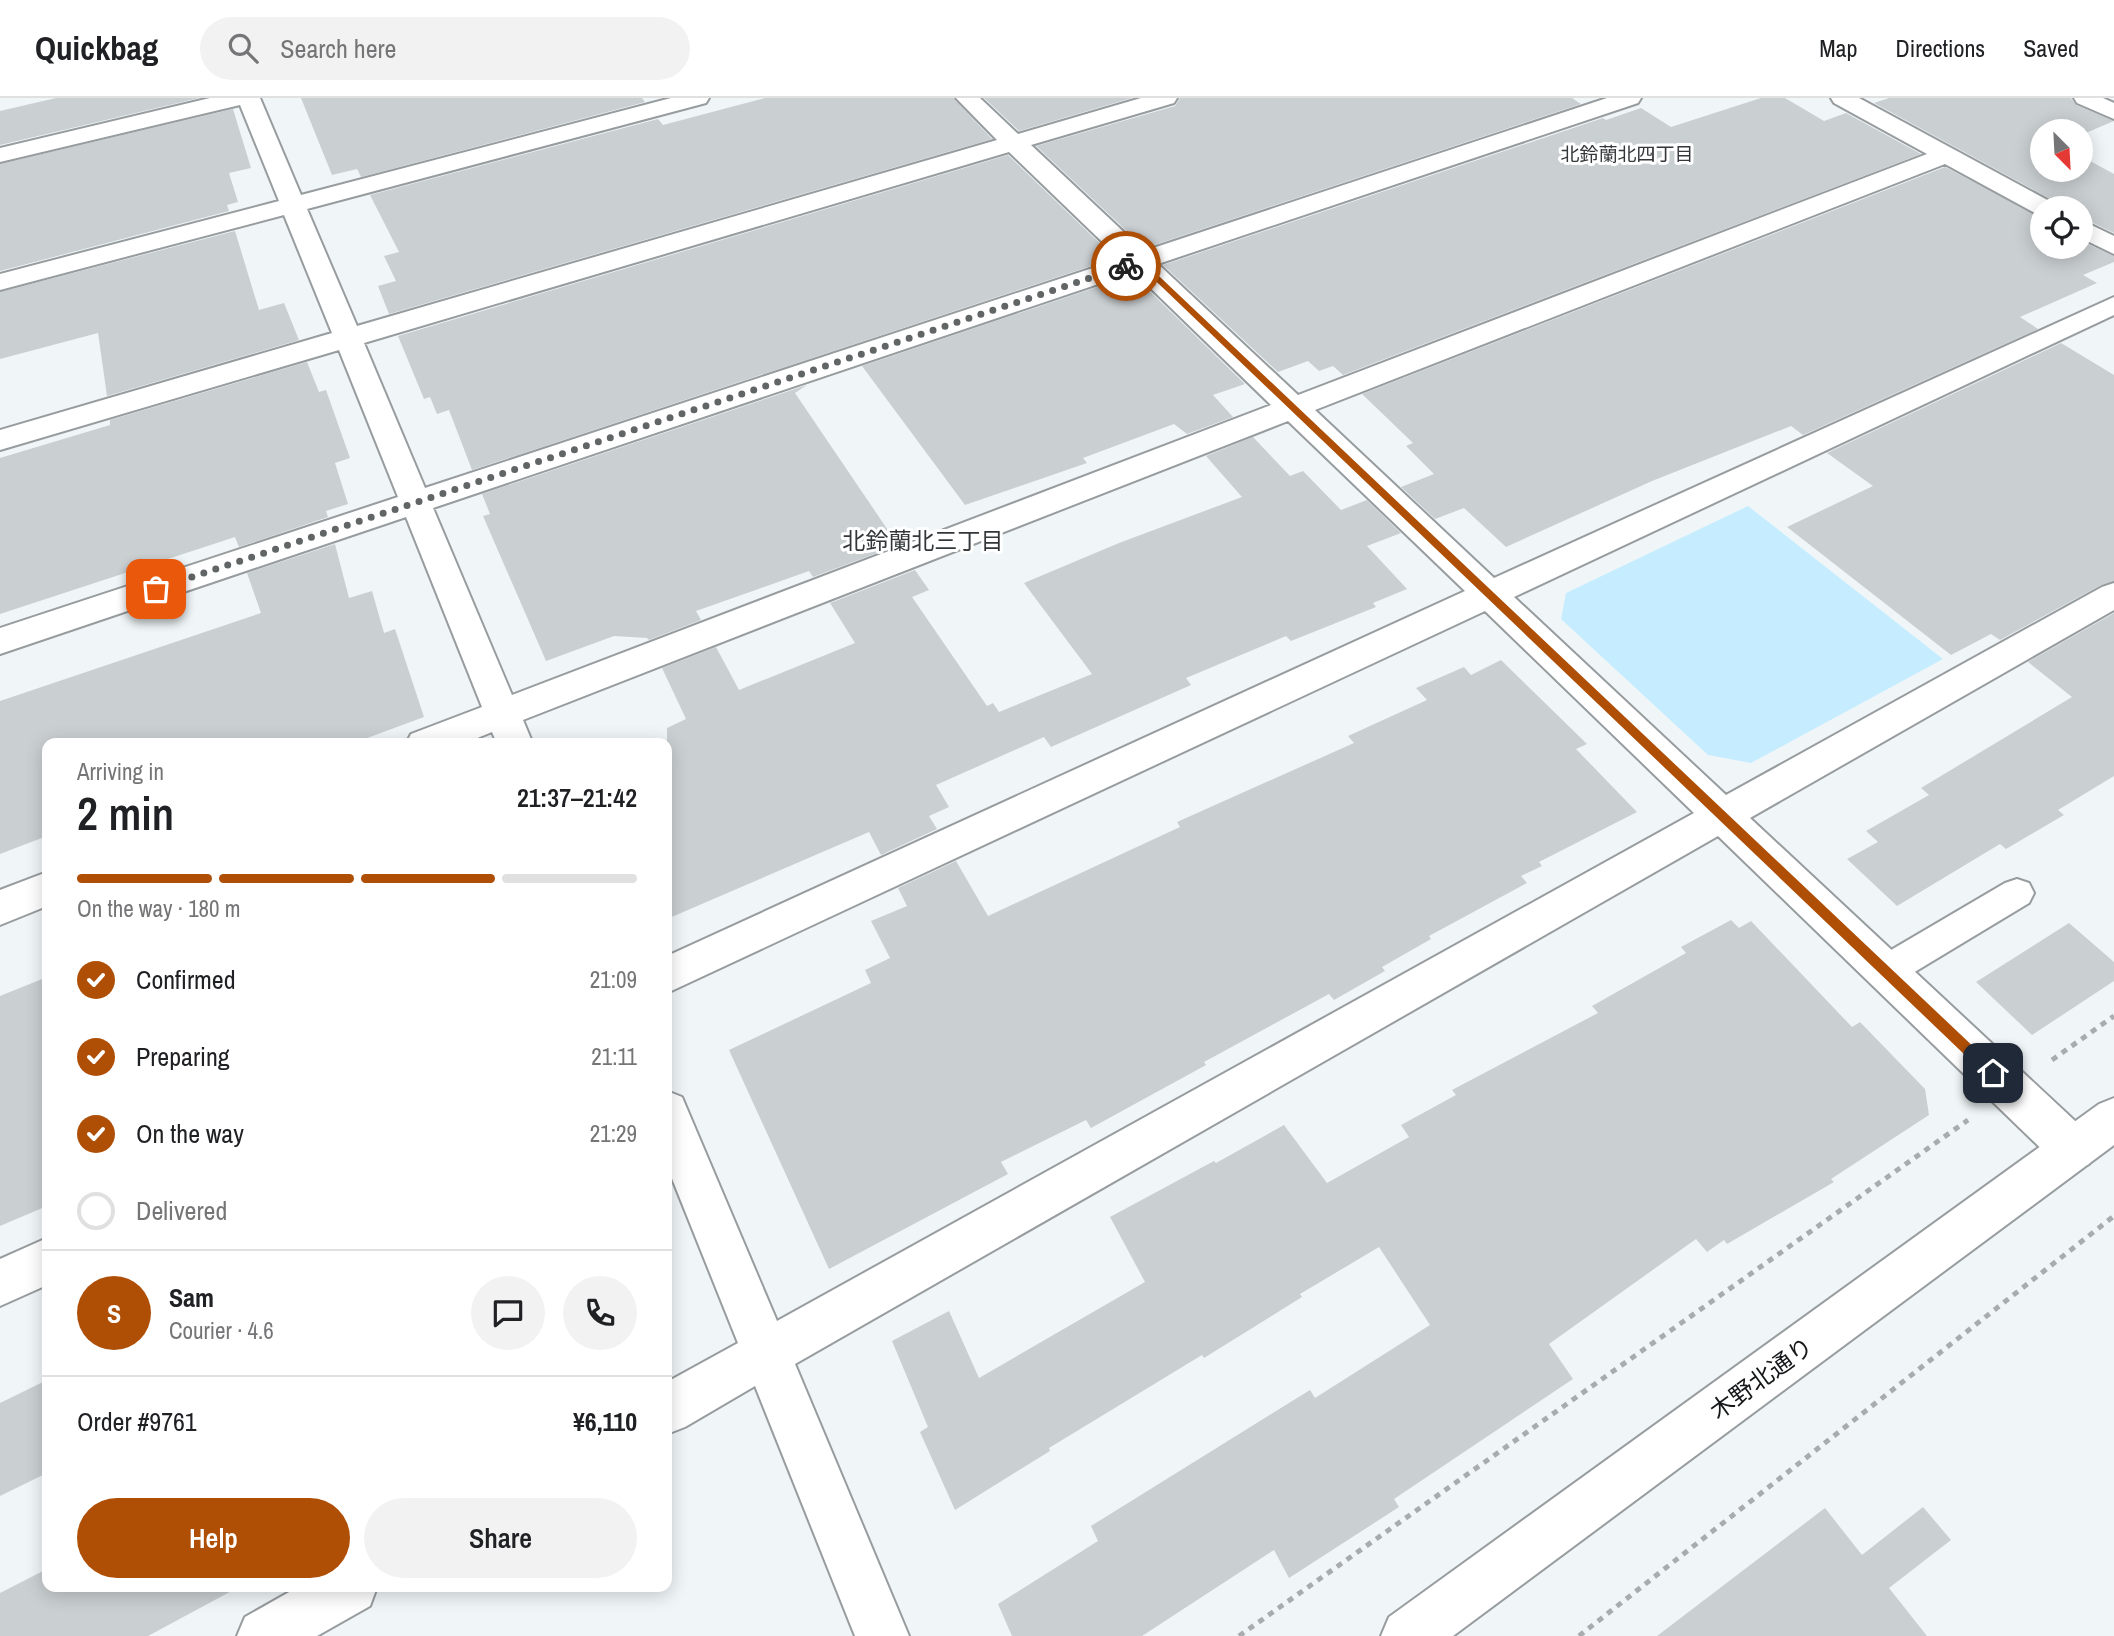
<!DOCTYPE html>
<html lang="en">
<head>
<meta charset="utf-8">
<style>
	body { margin:0; font-family:"Archivo Narrow","Noto Sans JP",sans-serif; background:#f2f2f2; color:#202124; height:100vh; display:flex; flex-direction:column; font-size:26px; white-space:nowrap }
	* { box-sizing:border-box; margin:0 }
	p { font-size:23px; color:#757577 }
	.icon { flex:none; width:38px; height:38px; fill:none; stroke:currentColor; stroke-width:2; stroke-linecap:round; stroke-linejoin:round }
	.map { position:relative; flex:1; overflow:hidden }
	.side { position:absolute; left:42px; top:640px; width:630px; height:854px; display:flex; flex-direction:column; background:#fff; border-radius:14px; box-shadow:0 4px 18px #0003 }
	.side>* { flex:none }
	.needle { width:46px; rotate:156deg }
	.tools { position:absolute; left:2030px; top:21px; display:grid; gap:14px }
	.tools a { display:grid; place-items:center; width:63px; height:63px; border-radius:50%; background:#fff; box-shadow:0 4px 18px #0003; font-size:35px }
	.pin { position:absolute; display:grid; place-items:center; width:60px; height:60px; color:#fff; margin:-30px; border-radius:14px; box-shadow:0 4px 10px #0006 }
	.courier { position:absolute; display:grid; place-items:center; width:70px; height:70px; margin:-35px; border:5px solid #af4f06; border-radius:50%; background:#fff; color:#222; box-shadow:0 2px 9px #0007 }
	.head em { font-style:normal; font-weight:600 }
	.head div { display:flex; flex-direction:column-reverse }
	.head { display:flex; align-items:center; justify-content:space-between; height:119px; padding:0 35px }
	h1 { font-size:46px; font-weight:600; line-height:52px }
	.bar { display:grid; grid-template-columns:repeat(4,1fr); gap:10px 7px; align-content:center; height:84px; padding:0 35px }
	.bar i { height:9px; border-radius:5px; background:#e0e0e0 }
	.bar .selected { background:#af4f06 }
	.bar p { grid-column:span 4 }
	.line { display:flex; align-items:center; gap:18px; padding:0 35px; border-top:2px solid #e0e0e0 }
	.line div { flex:1 }
	.round { display:grid; place-items:center; flex:none; width:74px; height:74px; border-radius:37px; background:#f2f2f2 }
	ol { padding:0 35px; list-style:none }
	li { display:flex; align-items:center; gap:21px; height:77px }
	li p { margin-inline-start:auto }
	li .icon { padding:7px; border-radius:50%; background:#af4f06; color:#fff; stroke-width:4 }
	li:last-child { color:#757577 }
	li i { width:38px; height:38px; border:4px solid #e0e0e0; border-radius:50% }
	.action { display:flex; gap:14px; margin-top:auto; padding:14px 35px }
	.action a { flex:1; height:80px; border-radius:42px; background:#af4f06; color:#fff; font-size:28px; font-weight:600; line-height:80px; text-align:center }
	.action a+a { background:#f2f2f2; color:#202124 }
	header { display:flex; align-items:center; gap:42px; box-sizing:border-box; height:98px; padding:0 35px; background:#fff; border-bottom:2px solid #e0e0e0 }
	header strong { font-size:33px }
	nav { display:flex; gap:38px; margin-inline-start:auto; font-size:24px }
	.search { width:490px; height:63px; background:#f2f2f2; display:flex; align-items:center; gap:18px; box-sizing:border-box; padding:0 24px; border-radius:38px; color:#757577; font-size:26px }
	.map>svg:first-child { display:block }
	.green { fill:#c6edff }
	.building { fill:#cacfd2 }
	.lines { fill:none; stroke-linecap:round; stroke-linejoin:round }
	.service-casing { stroke:#979c9f; stroke-width:4 }
	.minor-casing { stroke:#979c9f; stroke-width:4 }
	.tertiary-casing { stroke:#979c9f; stroke-width:4 }
	.path { stroke:#a8acae; stroke-width:5; stroke-dasharray:6 6; stroke-linecap:butt }
	.service { fill:#fff; fill-rule:evenodd }
	.minor { fill:#fff; fill-rule:evenodd }
	.tertiary { fill:#fff; fill-rule:evenodd }
	.route { fill:#af4f06 }
	.done { stroke:#626566; stroke-width:7; stroke-dasharray:0 12.6 }
	.labels { text-anchor:middle; dominant-baseline:central; stroke-width:6; stroke-linejoin:round; paint-order:stroke }
	.far-neighbourhood-label { font-size:19px; fill:#333739; stroke:#fff }
	.neighbourhood-label { font-size:23px; fill:#333739; stroke:#fff }
	.near-street-label { font-size:24px; fill:#151718; stroke:#fff }
</style>
</head>
<body>
<header>
<strong>Quickbag</strong>
<div class="search"><svg class="icon" aria-label="search" viewBox="0 0 24 24"><circle cx="10" cy="10" r="6"/><path d="M15 15l6 6"/></svg>Search here</div>
<nav><a>Map</a><a>Directions</a><a>Saved</a></nav>
</header>
<div class="map">
<svg width="2114" height="1538" viewBox="0 0 2114 1538">
	<rect width="100%" height="100%" fill="#f0f6f8"/>
	<path class="green" d="M 1748,408 L 1943,561 L 1751,665 L 1708,657 L 1561,521 L 1566,495 Z"/>
	<path class="building" d="M 56,0 L 199,0 L 0,47 L 0,13 Z
		M 301,0 L 642,0 L 645,4 L 361,79 L 357,71 L 332,77 Z
		M 765,0 L 953,0 L 992,41 L 389,216 L 378,188 L 396,183 L 384,158 L 399,154 L 370,97 L 658,21 L 663,27 Z
		M 984,0 L 1132,0 L 1019,33 Z
		M 1180,0 L 1572,0 L 1581,6 L 1145,150 L 1036,48 L 1175,8 Z
		M 1761,0 L 1785,0 L 1824,23 L 1846,15 L 1921,56 L 1343,277 L 1333,268 L 1319,273 L 1308,263 L 1278,274 L 1163,167 L 1603,20 L 1606,22 L 1641,10 L 1671,29 Z
		M 1889,0 L 2071,0 L 2076,7 L 2114,23 L 2081,37 L 2081,33 L 2042,33 L 2042,72 L 2081,72 L 2081,58 L 2114,76 L 2114,135 L 2081,119 L 2081,110 L 2059,110 L 2054,103 L 1874,5 Z
		M 233,11 L 251,70 L 229,75 L 238,104 L 227,107 L 229,113 L 0,173 L 0,66 Z
		M 1008,57 L 1115,160 L 472,372 L 449,312 L 437,316 L 430,299 L 424,301 L 398,238 Z
		M 1945,69 L 2042,119 L 2042,149 L 2081,149 L 2081,143 L 2114,158 L 2114,164 L 2083,177 L 2097,185 L 2020,219 L 2038,231 L 1803,337 L 1791,328 L 1652,383 L 1506,449 L 1464,410 L 1435,421 L 1401,389 L 1434,376 L 1406,348 L 1413,345 L 1362,296 Z
		M 235,133 L 259,212 L 284,205 L 299,242 L 107,298 L 98,235 L 0,261 L 0,194 Z
		M 1133,177 L 1245,286 L 1213,297 L 1233,319 L 1187,336 L 1174,326 L 1083,360 L 1087,365 L 965,407 L 862,268 Z
		M 2061,245 L 2114,277 L 2114,483 L 2101,487 L 2000,542 L 1991,536 L 1951,557 L 1787,429 L 1873,388 L 1827,355 Z
		M 307,264 L 319,294 L 326,292 L 350,360 L 335,365 L 348,406 L 326,413 L 328,419 L 239,449 L 235,439 L 0,516 L 0,360 L 110,327 L 110,322 Z
		M 807,287 L 795,295 L 898,447 L 813,479 L 809,473 L 696,513 L 701,522 L 649,542 L 647,540 L 614,538 L 546,563 L 483,418 L 490,416 L 482,396 Z
		M 1253,339 L 1290,378 L 1303,373 L 1341,412 L 1367,402 L 1401,435 L 1367,448 L 1407,491 L 1373,505 L 1376,509 L 1291,543 L 1286,538 L 1186,580 L 1191,587 L 1051,649 L 1044,639 L 936,687 L 949,709 L 929,718 L 937,731 L 881,757 L 869,734 L 667,821 L 667,630 L 686,621 L 662,570 L 716,549 L 739,592 L 855,545 L 830,505 L 915,472 L 929,492 L 912,499 L 987,608 L 993,605 L 999,614 L 1092,576 L 1024,485 L 1119,445 L 1242,399 L 1206,358 Z
		M 335,446 L 349,500 L 372,493 L 384,535 L 395,531 L 424,619 L 351,646 L 47,646 L 47,738 L 0,756 L 0,603 L 261,515 L 247,475 Z
		M 2114,515 L 2114,678 L 2058,712 L 2064,717 L 2006,751 L 2000,746 L 1897,808 L 1847,761 L 1878,744 L 1866,733 L 1929,697 L 1921,690 L 2072,599 L 2028,564 Z
		M 1501,562 L 1587,646 L 1576,651 L 1637,714 L 1539,764 L 1542,768 L 1521,778 L 1527,785 L 1429,838 L 1431,841 L 1382,869 L 1385,873 L 1334,902 L 1329,896 L 1204,964 L 1206,967 L 1091,1030 L 1086,1022 L 1001,1064 L 1008,1076 L 829,1171 L 729,952 L 871,885 L 865,872 L 890,860 L 871,823 L 907,808 L 898,790 L 956,763 L 988,818 L 1180,729 L 1177,724 L 1354,645 L 1348,638 L 1427,602 L 1416,590 L 1464,569 L 1471,577 Z
		M 1731,822 L 1739,830 L 1751,823 L 1852,929 L 1860,924 L 1925,991 L 1929,1017 L 1831,1081 L 1834,1084 L 1727,1146 L 1724,1142 L 1707,1154 L 1696,1141 L 1549,1246 L 1573,1281 L 1394,1401 L 1399,1409 L 1289,1480 L 1274,1452 L 1142,1538 L 1012,1538 L 998,1506 L 1098,1443 L 1091,1428 L 1310,1292 L 1315,1300 L 1430,1227 L 1379,1149 L 1300,1196 L 1302,1199 L 1204,1260 L 1202,1257 L 1049,1350 L 1050,1353 L 955,1412 L 920,1334 L 928,1329 L 892,1243 L 949,1213 L 979,1280 L 1145,1184 L 1110,1119 L 1214,1063 L 1216,1065 L 1284,1027 L 1327,1085 L 1409,1039 L 1401,1027 L 1456,997 L 1452,992 L 1598,915 L 1592,908 L 1686,855 L 1681,849 Z
		M 2069,825 L 2114,864 L 2114,883 L 2032,937 L 1976,884 Z
		M 47,879 L 47,1108 L 0,1128 L 0,898 Z
		M 47,1282 L 47,1375 L 0,1398 L 0,1305 Z
		M 1923,1409 L 1951,1442 L 1889,1490 L 1927,1538 L 1657,1538 L 1825,1410 L 1862,1457 Z
		M 47,1471 L 47,1489 L 239,1489 L 148,1538 L 0,1538 L 0,1495 Z"/>
	<g class="lines">
		<g class="service-casing">
			<path id="service" d="M 2017,781 L 2029,785 L 2034,795 L 2029,805 L 1898,884 L 1886,889 L 1874,884 L 1868,873 L 1874,862 L 2005,785 Z"/>
		</g>
		<g class="minor-casing">
			<path id="minor" d="M 210,0 L 260,0 L 301,97 L 671,0 L 709,0 L 706,5 L 307,111 L 357,228 L 997,42 L 956,0 L 980,0 L 1018,36 L 1141,0 L 1177,0 L 1174,5 L 1031,47 L 1144,153 L 1607,0 L 1641,0 L 1638,5 L 1158,166 L 1298,297 L 1927,56 L 1834,5 L 1831,0 L 1859,0 L 2053,105 L 2056,110 L 2042,110 L 2042,117 L 2035,115 L 1945,66 L 1315,312 L 1494,480 L 2114,199 L 2114,217 L 1514,499 L 1726,697 L 2102,489 L 2114,485 L 2114,512 L 1750,720 L 2089,1036 L 2095,1051 L 2089,1066 L 2073,1073 L 2057,1066 L 1718,738 L 795,1266 L 909,1538 L 855,1538 L 755,1288 L 685,1329 L 667,1336 L 667,1284 L 738,1245 L 667,1068 L 667,993 L 682,999 L 777,1223 L 1694,715 L 1485,513 L 667,895 L 667,858 L 1465,493 L 1288,323 L 523,622 L 533,646 L 497,646 L 492,634 L 463,646 L 406,646 L 411,636 L 482,609 L 406,419 L 0,556 L 0,530 L 398,399 L 339,252 L 0,352 L 0,332 L 332,235 L 284,117 L 0,192 L 0,176 L 279,103 L 240,7 L 0,64 L 0,50 ZM 1009,54 L 1120,161 L 425,390 L 364,245 ZM 1134,174 L 1271,307 L 512,597 L 433,410 Z
				M 2074,0 L 2103,0 L 2114,5 L 2114,21 L 2077,5 Z
				M 2081,122 L 2114,138 L 2114,156 L 2081,140 Z
				M 47,774 L 47,808 L 0,827 L 0,792 Z
				M 47,1140 L 47,1187 L 0,1208 L 0,1161 Z
				M 298,1489 L 377,1489 L 370,1508 L 317,1538 L 237,1538 L 245,1519 Z"/>
		</g>
		<g class="tertiary-casing">
			<path id="tertiary" d="M 2114,1000 L 2114,1047 L 1453,1538 L 1381,1538 L 1389,1519 L 2099,1006 Z"/>
		</g>
		<path class="path" d="M 2052,962 L 2114,918
			M 1239,1538 L 1968,1022
			M 1579,1538 L 2114,1118"/>
		<use href="#service" class="service"/>
		<use href="#minor" class="minor"/>
		<use href="#tertiary" class="tertiary"/>
	</g>
	<path class="route" d="M 1137,162 L 1142,162 L 1997,971 L 1997,979 L 1988,979 L 1138,166 L 1126,170 L 1122,168 Z"/>
	<g class="lines">
		<path class="done" d="M 156,491 L 1126,168"/>
	</g>
	<g class="labels">
		<g class="far-neighbourhood-label">
			<text x="1627" y="56">北鈴蘭北四丁目</text>
		</g>
		<g class="neighbourhood-label">
			<text x="923" y="442">北鈴蘭北三丁目</text>
		</g>
		<g class="near-street-label">
			<text transform="translate(1761 1280) rotate(-36)">木野北通り</text>
		</g>
	</g>
</svg>
<div class="tools">
<a><svg class="needle" viewBox="-14 -14 28 28"><path d="M0-13l5 13h-10z" fill="#e53935"/><path d="M0 13l5-13h-10z" fill="#757577"/></svg></a>
<a><svg class="icon" aria-label="locate" viewBox="0 0 24 24"><circle cx="12" cy="12" r="6"/><path d="M12 2v4M12 18v4M2 12h4M18 12h4"/></svg></a>
</div>
<div class="pin" style="left:156px;top:491px;background:#ea580c"><svg class="icon" aria-label="bag" viewBox="0 0 24 24"><path d="M5 8h14l-1 12H6zM9 8a3 3 0 0 1 6 0"/></svg></div>
<div class="pin" style="left:1993px;top:975px;background:#1f2937"><svg class="icon" aria-label="home" viewBox="0 0 24 24"><path d="M3 11l9-7 9 7M6 9v11h12V9"/></svg></div>
<div class="courier" style="left:1126px;top:168px"><svg class="icon" aria-label="bike" viewBox="0 0 24 24"><circle cx="6" cy="16" r="4"/><circle cx="18" cy="16" r="4"/><path d="M6 16l4-8h5l3 8M10 8l3 8H6M13 5h3"/></svg></div>
<section class="side">
<div class="head"><div><h1>2 min</h1><p>Arriving in</p></div><em>21:37–21:42</em></div>
<div class="bar"><i class="selected"></i><i class="selected"></i><i class="selected"></i><i></i><p>On the way · 180 m</p></div>
<ol>
<li><svg class="icon" aria-label="check" viewBox="0 0 24 24"><path d="M5 12l5 5 9-10"/></svg>Confirmed<p>21:09</p></li>
<li><svg class="icon" aria-label="check" viewBox="0 0 24 24"><path d="M5 12l5 5 9-10"/></svg>Preparing<p>21:11</p></li>
<li><svg class="icon" aria-label="check" viewBox="0 0 24 24"><path d="M5 12l5 5 9-10"/></svg>On the way<p>21:29</p></li>
<li><i></i>Delivered</li>
</ol>
<div class="line" style="height:126px"><b class="round" style="background:#af4f06;color:#fff">S</b><div><b>Sam</b><p>Courier · 4.6</p></div><a class="round"><svg class="icon" aria-label="chat" viewBox="0 0 24 24"><path d="M4 5h16v11H9l-5 4z"/></svg></a><a class="round"><svg class="icon" aria-label="phone" viewBox="0 0 24 24"><path d="M5 4h4l2 5-3 2q2 4 5 5l2-3 5 2v4C11 20 4 13 5 4z"/></svg></a></div>
<div class="line" style="height:91px"><div>Order #9761</div><b>¥6,110</b></div>
<div class="action"><a>Help</a><a>Share</a></div>
</section>
</div>
</body>
</html>
